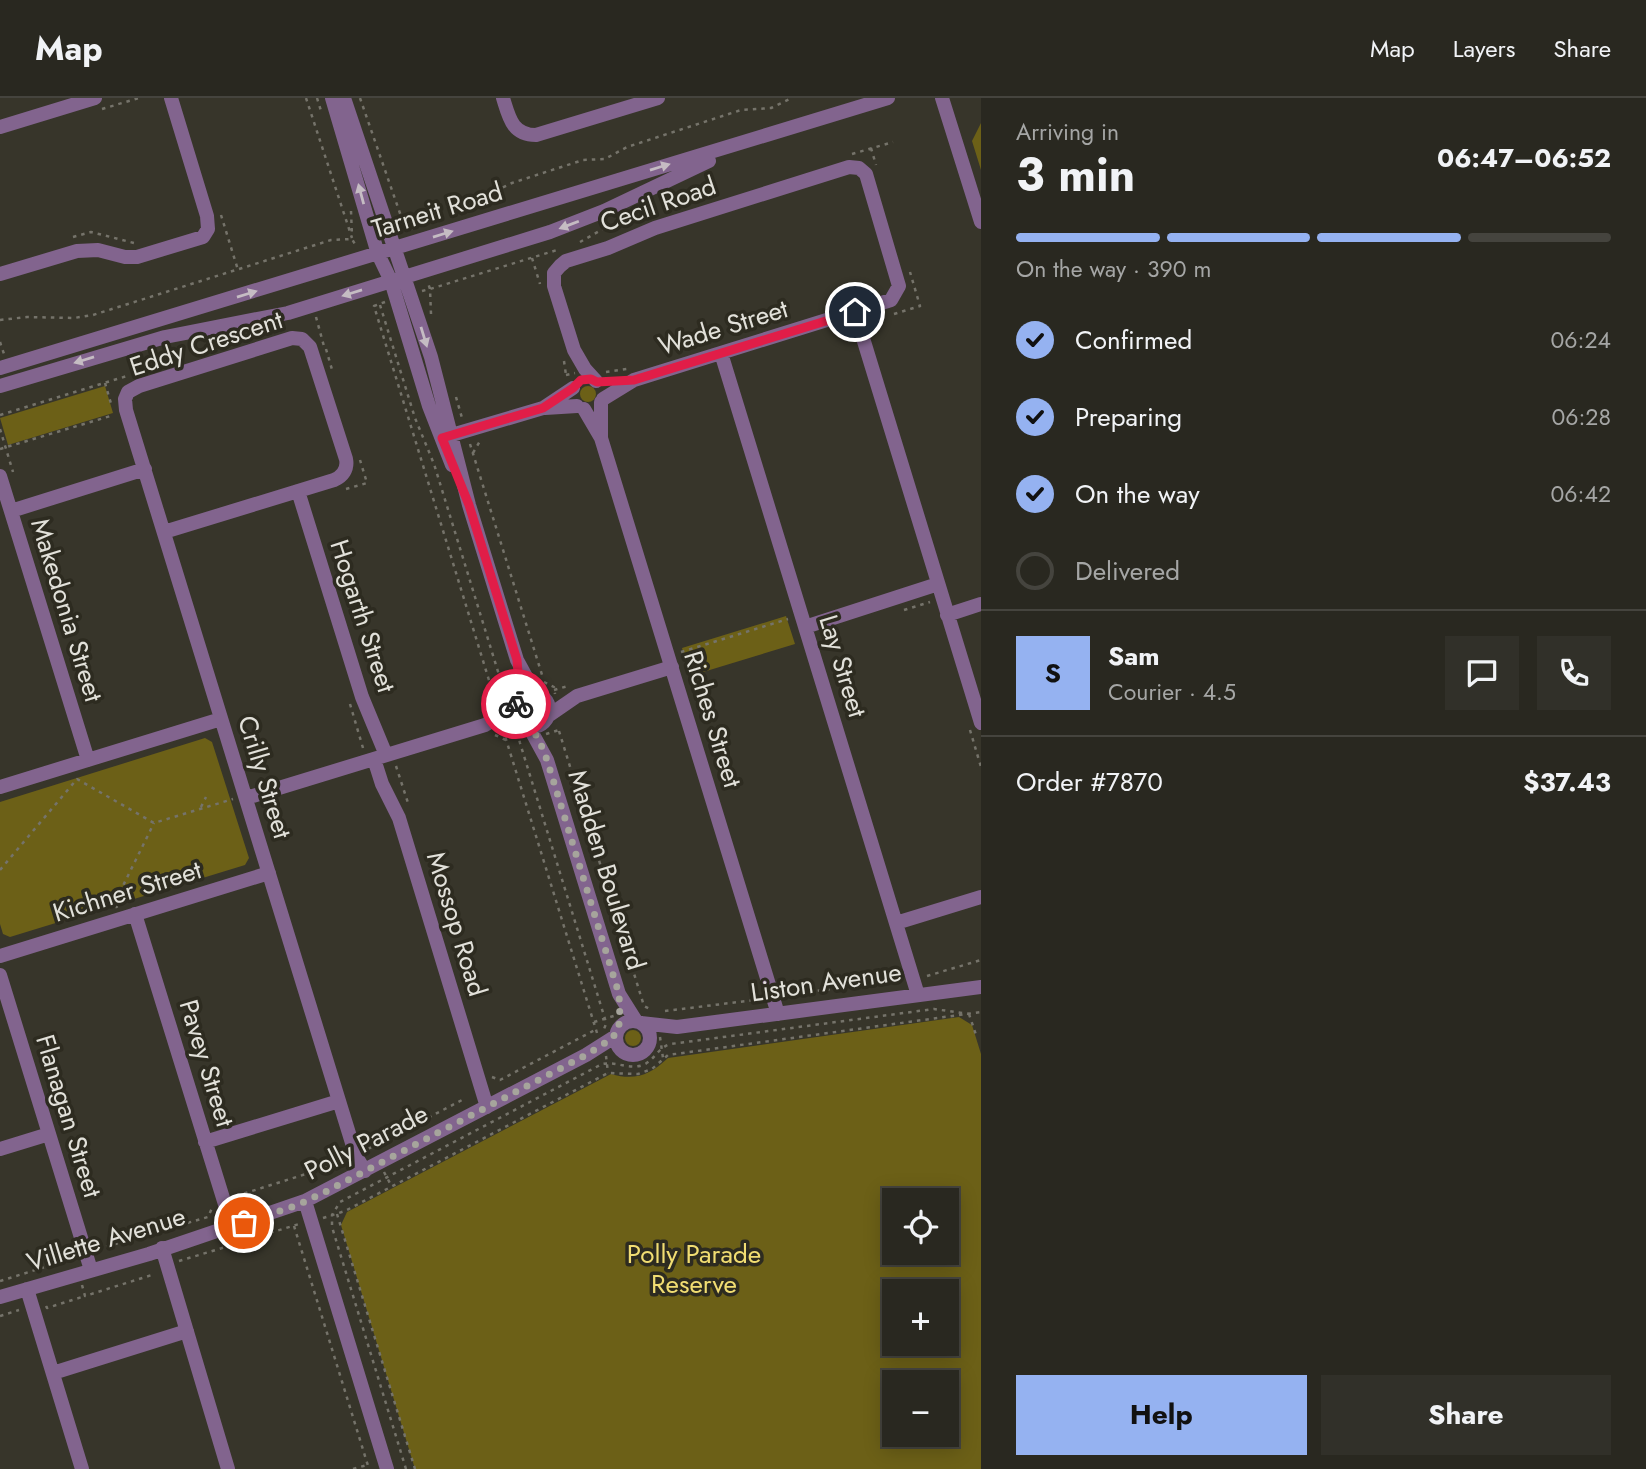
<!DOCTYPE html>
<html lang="en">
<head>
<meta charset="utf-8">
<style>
	body { margin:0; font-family:Jost,sans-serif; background:#313029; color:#f1f3f6; height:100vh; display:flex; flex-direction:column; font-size:26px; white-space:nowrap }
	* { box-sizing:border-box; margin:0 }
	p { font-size:23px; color:#a5a6a5 }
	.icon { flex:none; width:38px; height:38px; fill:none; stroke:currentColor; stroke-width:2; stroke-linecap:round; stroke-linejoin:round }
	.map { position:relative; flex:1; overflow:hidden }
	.sheet { display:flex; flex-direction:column; background:#292820; width:665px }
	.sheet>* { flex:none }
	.buttons { position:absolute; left:882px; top:1090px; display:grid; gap:14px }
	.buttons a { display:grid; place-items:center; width:77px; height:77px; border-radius:0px; background:#292820; box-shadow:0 4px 18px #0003,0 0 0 2px #45443e; font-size:35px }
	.pin { position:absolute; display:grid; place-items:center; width:60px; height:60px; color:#fff; margin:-30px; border:4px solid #fff; border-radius:50%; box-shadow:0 2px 7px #0007 }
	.courier { position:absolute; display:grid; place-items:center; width:70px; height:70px; margin:-35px; border:5px solid #e11d48; border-radius:50%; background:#fff; color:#222; box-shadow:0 2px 9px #0007 }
	.overview em { font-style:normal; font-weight:700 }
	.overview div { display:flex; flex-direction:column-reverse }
	.overview { display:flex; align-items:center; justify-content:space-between; height:119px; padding:0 35px }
	h1 { font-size:46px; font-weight:700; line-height:52px }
	.bar { display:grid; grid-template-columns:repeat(4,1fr); gap:10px 7px; align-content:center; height:84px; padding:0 35px }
	.bar i { height:9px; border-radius:5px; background:#45443e }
	.bar .on { background:#95b2f1 }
	.bar p { grid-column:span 4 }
	.line { display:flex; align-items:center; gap:18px; padding:0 35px; border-top:2px solid #45443e }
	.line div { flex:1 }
	.round { display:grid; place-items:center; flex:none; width:74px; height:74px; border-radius:0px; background:#313029 }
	ol { padding:0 35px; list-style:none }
	li { display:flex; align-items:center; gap:21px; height:77px }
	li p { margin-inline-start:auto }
	li .icon { padding:7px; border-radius:50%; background:#95b2f1; color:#111; stroke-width:4 }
	li:last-child { color:#a5a6a5 }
	li i { width:38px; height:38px; border:4px solid #45443e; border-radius:50% }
	.cta { display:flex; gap:14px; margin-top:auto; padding:14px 35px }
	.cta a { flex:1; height:80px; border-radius:0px; background:#95b2f1; color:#111; font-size:28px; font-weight:700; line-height:80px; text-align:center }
	.cta a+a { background:#313029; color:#f1f3f6 }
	header { display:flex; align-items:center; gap:42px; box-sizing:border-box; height:98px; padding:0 35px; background:#292820; border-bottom:2px solid #45443e }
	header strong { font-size:33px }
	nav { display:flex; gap:38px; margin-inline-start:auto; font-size:24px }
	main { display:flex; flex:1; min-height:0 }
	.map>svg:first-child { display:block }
	.green { fill:#6c6017; fill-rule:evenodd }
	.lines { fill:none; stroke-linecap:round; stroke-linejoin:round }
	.path { stroke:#75736a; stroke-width:2.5; stroke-dasharray:3.5 5; stroke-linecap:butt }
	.minor { stroke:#82648e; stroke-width:14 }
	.oneway { fill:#c5bcc3 }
	.done { stroke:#a6a59c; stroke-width:7; stroke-dasharray:0 12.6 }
	.route { stroke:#e11d48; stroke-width:9 }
	.labels { text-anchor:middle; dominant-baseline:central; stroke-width:7; stroke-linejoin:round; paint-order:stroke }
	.street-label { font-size:26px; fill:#e2e1da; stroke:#2d2b20 }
	.park-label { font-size:26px; fill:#f1dd72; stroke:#2d2b20 }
</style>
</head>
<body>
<header>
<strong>Map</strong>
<nav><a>Map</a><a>Layers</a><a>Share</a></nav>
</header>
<main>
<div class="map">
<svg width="981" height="1371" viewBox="0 0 981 1371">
	<rect width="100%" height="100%" fill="#37352a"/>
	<path class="green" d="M 981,25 L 981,72 L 972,43 Z
		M580 296a8 8 0 1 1 16 0a8 8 0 1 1-16 0Z
		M 105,288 L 113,315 L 8,347 L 0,320 Z
		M 786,518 L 795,546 L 690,578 L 682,550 Z
		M524 612a8 8 0 1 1 16 0a8 8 0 1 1-16 0Z
		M 205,640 L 212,644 L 249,760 L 245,767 L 10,839 L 3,836 L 0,826 L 0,704 Z
		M 959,919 L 972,927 L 981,956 L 981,1371 L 415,1371 L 341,1127 L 347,1114 L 611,976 C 635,983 650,977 668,960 ZM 894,1102 L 947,1102 L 947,1155 L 894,1155 ZM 894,1194 L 947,1194 L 947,1246 L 894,1246 ZM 894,1284 L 947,1284 L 947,1337 L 894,1337 Z
		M625 940a8 8 0 1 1 16 0a8 8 0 1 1-16 0Z"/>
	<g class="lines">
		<path class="path" d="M 306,0 L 352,140
			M 317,0 L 321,13
			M 360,0 L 403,124
			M 102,11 L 139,0
			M 871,50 L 876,67
			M 852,56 L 893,44
			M 351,113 L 352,138
			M 221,117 L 238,172
			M 409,122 L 412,132
			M 399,126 L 440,109 L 489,96 L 512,85 L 583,62 L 605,61 L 627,49 L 741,12 L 771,10 L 792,0
			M 73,139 L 91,134 L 134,145
			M 580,144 L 603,131 L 648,118
			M 532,160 L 540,186
			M 422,193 L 430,191 L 428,185
			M 385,204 L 374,208 L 496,605
			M 380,207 L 415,320 L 434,366 L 504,593 L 503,600
			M 431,216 L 430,191 L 557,152
			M 894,216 L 920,208 L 910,174
			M 316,219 L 325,252
			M 0,222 L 27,219 L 74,220 L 93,217 L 331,142 L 352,141 L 356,148
			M 0,244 L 4,256
			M 326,251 L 333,275
			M 564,263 L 566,277
			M 606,274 L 627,271
			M 566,277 L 575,275
			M 105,285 L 112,309
			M 456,299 L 462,320
			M 0,317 L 127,278
			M 0,331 L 13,374
			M 470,346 L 543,580
			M 0,351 L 114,317
			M 473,355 L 480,343
			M 346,391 L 367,385 L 360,362
			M 904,512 L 930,504
			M 681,554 L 788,521
			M 544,584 L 554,589 L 555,596
			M 554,592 L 568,588
			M 493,596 L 517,589
			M 350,606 L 363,650
			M 505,631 L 505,638 L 597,935
			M 970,632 L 981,669
			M 506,633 L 519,641 L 520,645 L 605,921 L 606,926 L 604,931
			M 559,633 L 644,908 L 652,912
			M 546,636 L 559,632
			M 495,637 L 508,643
			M 396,668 L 409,708
			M 201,709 L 206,699
			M 0,772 L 77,681 L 154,725 L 233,701
			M 117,810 L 115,804 L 154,725
			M 927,878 L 981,862
			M 786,895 L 786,897 L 899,882
			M 754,906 L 758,892
			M 665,913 L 755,902
			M 969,916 L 976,937
			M 594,924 L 617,917
			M 660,939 L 663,960
			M 606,958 L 608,975
			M 492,979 L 500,982 L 595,932
			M 368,1051 L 464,1001
			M 384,1074 L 392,1089
			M 236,1098 L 344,1064
			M 337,1116 L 415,1371
			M 323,1120 L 345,1113 L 608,975 L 638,976 L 652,971 L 668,957 L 981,914
			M 294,1128 L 369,1371
			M 248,1137 L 250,1141 L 299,1126
			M 98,1151 L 208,1119 L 212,1110
			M 179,1163 L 249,1142
			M 0,1183 L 74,1160
			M 82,1187 L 85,1198 L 155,1176
			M 46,1208 L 47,1210 L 85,1198
			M 0,1218 L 19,1212
			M 353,1371 L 367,1367
			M 406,1371 L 332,1129 L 332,1117 L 340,1104 L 602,966 C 616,963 629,972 643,967 C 655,962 658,949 671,946 L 934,911 L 969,916"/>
		<path class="minor" d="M 332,0 L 378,156 L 391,183 L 429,308 L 452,367
			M 344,0 L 431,259 L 469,407 L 517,562 L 535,595
			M 503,0 C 509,19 512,37 536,37 L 658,0
			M 942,0 L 981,124
			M 0,29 L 95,0
			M 0,176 L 77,153 L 98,152 L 125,159 L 137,159 L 203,139 L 208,131 L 207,118 L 171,0
			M 855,214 L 981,625
			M 721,255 L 918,897
			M 0,270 L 888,0
			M 596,283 L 585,271 L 574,252 L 554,188 L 554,175 L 560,168 L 566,163 L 608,150 L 655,130 L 849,69 L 859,70 L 866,76 L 899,188 L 891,202 L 634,282 L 603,301
			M 0,288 L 165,239 L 288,215 L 550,134 L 604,113 L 709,63
			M 545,310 L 577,308
			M 584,311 L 601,340 L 778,916
			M 445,339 L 543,310 L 573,290
			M 601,339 L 601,304
			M 0,378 L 88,662
			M 298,393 L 362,599 L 386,657
			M 11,413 L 145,371
			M 164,434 L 334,382 C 343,378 348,371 346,361 L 310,249 L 302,241 L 292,240 L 139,288 L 128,294 L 125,301 L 126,312 L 356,1058 L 365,1073
			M 947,517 L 981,506
			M 805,529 L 938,486
			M515 612a17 17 0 1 1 34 0a17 17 0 1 1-34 0Z
			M 548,618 L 577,598 L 672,569
			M 529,629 L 547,662 L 619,896 L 636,923
			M 374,661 L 382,686 L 399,720 L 487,1009
			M 0,689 L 221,621
			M 246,700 L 485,627 L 515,609
			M 135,816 L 232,1129
			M 896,825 L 981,799
			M 0,858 L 269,775
			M 0,877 L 91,1172
			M616 940a17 17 0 1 1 34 0a17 17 0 1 1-34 0Z
			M 641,925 L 677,929 L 981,889
			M 205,1044 L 339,1003
			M 0,1051 L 49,1036
			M 162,1150 L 228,1371
			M 27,1191 L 82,1371
			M 0,1199 L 149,1156 L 305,1103
			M 53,1275 L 187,1233
			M 387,1371 L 305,1103 L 586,957 L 616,938"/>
	</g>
	<defs><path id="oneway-solid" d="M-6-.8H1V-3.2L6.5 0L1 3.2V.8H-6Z" transform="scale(1.75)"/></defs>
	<g class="oneway">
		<use href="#oneway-solid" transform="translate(660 69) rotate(-17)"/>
		<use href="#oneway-solid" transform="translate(361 96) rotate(-105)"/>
		<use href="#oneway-solid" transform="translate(569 127) rotate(159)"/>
		<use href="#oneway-solid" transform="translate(443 136) rotate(-17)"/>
		<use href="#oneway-solid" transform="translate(352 195) rotate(163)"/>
		<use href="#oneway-solid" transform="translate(247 196) rotate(-17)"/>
		<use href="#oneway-solid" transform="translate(424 239) rotate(73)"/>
		<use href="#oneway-solid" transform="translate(84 262) rotate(163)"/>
	</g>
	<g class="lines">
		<path class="done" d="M 244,1125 L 298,1107 L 329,1092 L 586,957 C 621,935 621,938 619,896 L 547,662 C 543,652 538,636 529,629 C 519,621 513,623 516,606"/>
		<path class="route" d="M 516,606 L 520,600 L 517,562 L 469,407 L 442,340 L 543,310 L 573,290 L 581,282 L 591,281 L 597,284 L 634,282 L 855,214"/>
	</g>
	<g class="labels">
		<g class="street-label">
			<text transform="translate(658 106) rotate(-19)">Cecil Road</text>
			<text transform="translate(437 112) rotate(-17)">Tarneit Road</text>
			<text transform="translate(723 229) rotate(-17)">Wade Street</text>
			<text transform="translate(206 245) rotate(-18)">Eddy Crescent</text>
			<text transform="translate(67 512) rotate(73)">Makedonia Street</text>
			<text transform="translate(363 518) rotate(72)">Hogarth Street</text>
			<text transform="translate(843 568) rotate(73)">Lay Street</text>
			<text transform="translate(713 621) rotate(73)">Riches Street</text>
			<text transform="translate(265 679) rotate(73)">Crilly Street</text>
			<text transform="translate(607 772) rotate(73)">Madden Boulevard</text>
			<text transform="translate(127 793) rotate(-17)">Kichner Street</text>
			<text transform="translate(457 826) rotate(73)">Mossop Road</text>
			<text transform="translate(826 884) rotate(-8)">Liston Avenue</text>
			<text transform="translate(207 965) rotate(73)">Pavey Street</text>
			<text transform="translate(69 1018) rotate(73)">Flanagan Street</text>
			<text transform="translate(366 1044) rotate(-27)">Polly Parade</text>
			<text transform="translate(106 1141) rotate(-17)">Villette Avenue</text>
		</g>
		<g class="park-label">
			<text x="694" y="1156">Polly Parade<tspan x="694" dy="30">Reserve</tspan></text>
		</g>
	</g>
</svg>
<div class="buttons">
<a><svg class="icon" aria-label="locate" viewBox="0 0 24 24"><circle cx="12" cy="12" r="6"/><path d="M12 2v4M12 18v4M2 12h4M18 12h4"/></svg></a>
<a>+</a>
<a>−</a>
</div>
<div class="pin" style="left:244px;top:1125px;background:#ea580c"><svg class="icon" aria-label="bag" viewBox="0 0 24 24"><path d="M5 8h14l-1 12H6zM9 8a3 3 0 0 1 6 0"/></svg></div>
<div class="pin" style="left:855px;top:214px;background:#1f2937"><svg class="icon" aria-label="home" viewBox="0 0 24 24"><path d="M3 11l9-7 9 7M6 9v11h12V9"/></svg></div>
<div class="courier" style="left:516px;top:606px"><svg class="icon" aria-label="bike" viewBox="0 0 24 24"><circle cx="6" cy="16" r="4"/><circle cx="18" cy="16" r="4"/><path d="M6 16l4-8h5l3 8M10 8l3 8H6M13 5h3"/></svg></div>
</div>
<section class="sheet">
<div class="overview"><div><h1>3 min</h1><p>Arriving in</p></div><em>06:47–06:52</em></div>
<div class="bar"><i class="on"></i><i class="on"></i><i class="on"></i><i></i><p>On the way · 390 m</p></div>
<ol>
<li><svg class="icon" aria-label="check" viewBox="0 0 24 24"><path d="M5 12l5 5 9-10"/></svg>Confirmed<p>06:24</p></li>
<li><svg class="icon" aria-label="check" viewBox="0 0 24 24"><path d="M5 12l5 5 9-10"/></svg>Preparing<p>06:28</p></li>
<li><svg class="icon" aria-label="check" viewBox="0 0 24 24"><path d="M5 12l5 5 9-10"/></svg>On the way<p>06:42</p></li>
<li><i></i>Delivered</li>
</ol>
<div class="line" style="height:126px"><b class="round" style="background:#95b2f1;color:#111">S</b><div><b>Sam</b><p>Courier · 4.5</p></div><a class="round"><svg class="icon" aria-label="chat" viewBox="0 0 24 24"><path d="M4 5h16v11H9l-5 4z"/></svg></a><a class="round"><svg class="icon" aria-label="phone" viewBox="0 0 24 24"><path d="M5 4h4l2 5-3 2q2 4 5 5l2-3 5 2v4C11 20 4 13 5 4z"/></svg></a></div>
<div class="line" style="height:91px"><div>Order #7870</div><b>$37.43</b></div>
<div class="cta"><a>Help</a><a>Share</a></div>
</section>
</main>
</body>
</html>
